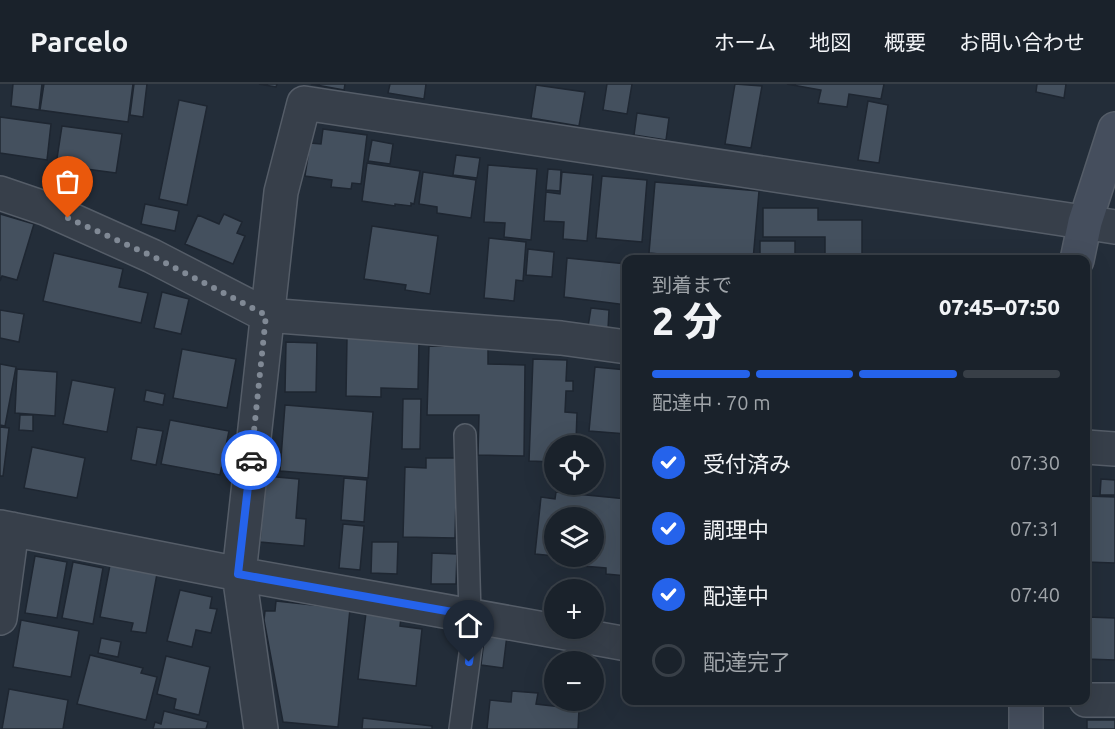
<!DOCTYPE html>
<html lang="ja">
<head>
<meta charset="utf-8">
<style>
	body { margin:0; font-family:Ubuntu,"Noto Sans JP",sans-serif; background:#232a33; color:#f1f3f6; height:100vh; display:flex; flex-direction:column; font-size:22px; white-space:nowrap }
	* { box-sizing:border-box; margin:0 }
	p { font-size:20px; color:#9fa4a9 }
	.icon { flex:none; width:33px; height:33px; fill:none; stroke:currentColor; stroke-width:2; stroke-linecap:round; stroke-linejoin:round }
	.map { position:relative; flex:1; overflow:hidden }
	.drawer { position:absolute; left:622px; top:171px; width:468px; height:450px; display:flex; flex-direction:column; background:#1a222b; border-radius:12px; box-shadow:0 6px 24px #0002,0 0 0 2px #383f47 }
	.drawer>* { flex:none }
	.controls { position:absolute; left:544px; top:351px; display:grid; gap:12px }
	.controls a { display:grid; place-items:center; width:60px; height:60px; border-radius:50%; background:#1a222b; box-shadow:0 6px 24px #0002,0 0 0 2px #383f47; font-size:30px }
	.pin { position:absolute; display:grid; place-items:center; width:51px; height:51px; color:#fff; margin:-62px -26px; border-radius:50% 50% 50% 0; rotate:-45deg; box-shadow:0 0 6px #0007 }
	.pin .icon { rotate:45deg }
	.courier { position:absolute; display:grid; place-items:center; width:60px; height:60px; margin:-30px; border:4px solid #2563eb; border-radius:50%; background:#fff; color:#222; box-shadow:0 2px 8px #0007 }
	.head em { font-style:normal; font-weight:800 }
	.head div { display:flex; flex-direction:column-reverse }
	.head { display:flex; align-items:center; justify-content:space-between; height:102px; padding:0 30px }
	h1 { font-size:39px; font-weight:800; line-height:45px }
	.bar { display:grid; grid-template-columns:repeat(4,1fr); gap:9px 6px; align-content:center; height:72px; padding:0 30px }
	.bar i { height:8px; border-radius:4px; background:#383f47 }
	.bar .active { background:#2563eb }
	.bar p { grid-column:span 4 }
	ol { padding:0 30px; list-style:none }
	li { display:flex; align-items:center; gap:18px; height:66px }
	li p { margin-inline-start:auto }
	li .icon { padding:6px; border-radius:50%; background:#2563eb; color:#fff; stroke-width:4 }
	li:last-child { color:#9fa4a9 }
	li i { width:33px; height:33px; border:3px solid #383f47; border-radius:50% }
	header { display:flex; align-items:center; gap:36px; box-sizing:border-box; height:84px; padding:0 30px; background:#1a222b; border-bottom:2px solid #383f47 }
	header strong { font-size:28px }
	nav { display:flex; gap:33px; margin-inline-start:auto; font-size:21px }
	.map>svg:first-child { display:block }
	.building { fill:#44505e; stroke:#1e2631; stroke-width:1.5 }
	.lines { fill:none; stroke-linecap:round; stroke-linejoin:round }
	.lane-casing { stroke:#555d68; stroke-width:24 }
	.street-casing { stroke:#555d68; stroke-width:36 }
	.secondary-casing { stroke:#555d68; stroke-width:36 }
	.lane { stroke:#373f4a; stroke-width:21 }
	.street { stroke:#373f4a; stroke-width:33 }
	.secondary { stroke:#454e5d; stroke-width:33 }
	.done { stroke:#808995; stroke-width:6; stroke-dasharray:0 10.8 }
	.route { stroke:#2563eb; stroke-width:8 }
</style>
</head>
<body>
<header>
<strong>Parcelo</strong>
<nav><a>ホーム</a><a>地図</a><a>概要</a><a>お問い合わせ</a></nav>
</header>
<div class="map">
<svg width="1115" height="645" viewBox="0 0 1115 645">
	<rect width="100%" height="100%" fill="#232d39"/>
	<path class="building" d="M 13,0 L 42,0 L 39,26 L 11,22 Z
		M 44,0 L 133,0 L 128,38 L 40,26 Z
		M 134,0 L 147,0 L 143,33 L 130,31 Z
		M 259,0 L 277,0 L 276,3 Z
		M 311,0 L 345,0 L 344,6 Z
		M 390,0 L 426,0 L 424,15 L 388,9 Z
		M 607,0 L 632,0 L 627,30 L 603,26 Z
		M 735,0 L 762,2 L 751,64 L 725,60 Z
		M 787,0 L 884,0 L 881,15 L 849,10 L 847,23 L 818,19 L 821,6 Z
		M 1037,0 L 1066,0 L 1064,14 L 1036,8 Z
		M 536,1 L 585,8 L 579,42 L 531,34 Z
		M 179,16 L 207,22 L 187,121 L 159,115 Z
		M 868,17 L 888,21 L 879,79 L 858,76 Z
		M 637,29 L 669,34 L 666,56 L 634,51 Z
		M 0,33 L 51,40 L 47,76 L 0,69 Z
		M 62,42 L 122,50 L 116,89 L 56,81 Z
		M 323,45 L 367,51 L 361,100 L 352,99 L 351,105 L 331,103 L 332,96 L 305,92 L 310,59 L 321,60 Z
		M 372,56 L 393,60 L 390,80 L 368,77 Z
		M 456,71 L 480,74 L 477,94 L 453,91 Z
		M 367,79 L 420,87 L 414,120 L 411,119 L 411,122 L 395,120 L 395,122 L 362,117 Z
		M 488,81 L 537,85 L 531,156 L 504,153 L 505,139 L 484,138 Z
		M 548,85 L 561,86 L 560,107 L 546,106 Z
		M 423,88 L 476,96 L 471,134 L 437,129 L 437,123 L 419,120 Z
		M 562,88 L 593,91 L 587,157 L 563,155 L 564,138 L 544,137 L 546,108 L 560,110 Z
		M 602,92 L 647,96 L 642,158 L 596,154 Z
		M 655,98 L 759,107 L 753,176 L 722,176 L 649,169 Z
		M 145,120 L 179,127 L 175,147 L 141,140 Z
		M 763,124 L 818,124 L 818,136 L 862,136 L 862,176 L 760,176 L 760,157 L 795,157 L 795,170 L 825,170 L 825,153 L 763,153 Z
		M 0,130 L 34,140 L 17,196 L 2,192 L 0,197 Z
		M 224,130 L 242,138 L 237,149 L 245,152 L 233,180 L 185,160 L 198,131 L 219,140 Z
		M 372,142 L 438,152 L 430,210 L 405,206 L 406,201 L 364,195 Z
		M 489,154 L 526,158 L 523,197 L 516,196 L 514,217 L 484,214 Z
		M 528,165 L 554,168 L 552,193 L 526,191 Z
		M 54,169 L 123,185 L 119,203 L 148,209 L 141,239 L 43,217 Z
		M 567,174 L 627,180 L 627,221 L 564,213 Z
		M 162,208 L 189,215 L 181,250 L 154,244 Z
		M 591,224 L 609,226 L 608,245 L 588,243 Z
		M 0,226 L 24,230 L 19,258 L 0,254 Z
		M 347,254 L 419,256 L 418,305 L 381,304 L 381,313 L 346,312 Z
		M 286,258 L 317,259 L 316,308 L 285,308 Z
		M 429,262 L 488,263 L 488,280 L 525,281 L 524,372 L 478,371 L 479,331 L 427,331 Z
		M 182,265 L 236,275 L 227,324 L 173,314 Z
		M 533,275 L 567,276 L 566,297 L 573,297 L 573,307 L 566,307 L 565,328 L 577,329 L 576,357 L 564,356 L 564,362 L 555,362 L 555,378 L 529,377 Z
		M 0,280 L 16,283 L 5,342 L 0,341 Z
		M 595,283 L 627,286 L 627,350 L 589,347 Z
		M 17,285 L 57,288 L 55,332 L 15,329 Z
		M 72,296 L 115,304 L 107,348 L 63,340 Z
		M 146,306 L 165,310 L 163,321 L 144,317 Z
		M 403,315 L 421,315 L 420,365 L 402,365 Z
		M 285,321 L 373,328 L 368,394 L 280,387 Z
		M 20,331 L 33,331 L 33,347 L 19,346 Z
		M 170,336 L 229,347 L 220,391 L 161,380 Z
		M 0,343 L 9,344 L 3,392 L 0,392 Z
		M 137,343 L 163,347 L 156,381 L 131,376 Z
		M 32,363 L 85,374 L 77,414 L 24,404 Z
		M 426,374 L 457,374 L 455,454 L 403,453 L 405,383 L 426,384 Z
		M 265,392 L 299,395 L 296,434 L 306,435 L 304,462 L 260,458 Z
		M 344,394 L 367,396 L 364,438 L 341,436 Z
		M 1101,395 L 1115,396 L 1115,411 L 1100,411 Z
		M 556,408 L 627,415 L 627,492 L 606,490 L 606,484 L 559,480 L 560,472 L 594,472 L 594,434 L 555,434 L 555,472 L 535,470 L 541,413 L 555,415 Z
		M 1086,412 L 1115,413 L 1115,479 L 1086,478 Z
		M 343,440 L 364,442 L 360,486 L 339,484 Z
		M 372,458 L 398,458 L 397,490 L 371,489 Z
		M 432,469 L 457,470 L 456,500 L 431,500 Z
		M 35,472 L 67,478 L 57,534 L 25,529 Z
		M 73,478 L 103,484 L 93,540 L 62,534 Z
		M 110,481 L 157,490 L 146,549 L 131,547 L 133,539 L 100,533 Z
		M 180,506 L 212,513 L 210,524 L 217,525 L 211,549 L 196,546 L 192,563 L 167,557 Z
		M 276,517 L 350,525 L 338,643 L 283,638 L 264,536 L 265,527 L 275,527 Z
		M 366,529 L 401,533 L 400,542 L 422,545 L 416,602 L 358,595 Z
		M 1087,533 L 1115,534 L 1115,576 L 1086,575 Z
		M 21,536 L 79,547 L 71,593 L 13,583 Z
		M 485,548 L 507,551 L 503,584 L 481,581 Z
		M 101,554 L 121,558 L 118,573 L 98,569 Z
		M 90,571 L 143,584 L 141,589 L 157,593 L 146,636 L 77,620 Z
		M 166,572 L 210,583 L 199,631 L 174,625 L 176,615 L 157,610 Z
		M 9,605 L 68,616 L 63,645 L 2,645 Z
		M 512,607 L 538,609 L 536,620 L 579,625 L 578,645 L 487,645 L 490,616 L 511,618 Z
		M 164,627 L 208,638 L 206,645 L 153,645 L 155,638 L 161,640 Z
		M 363,634 L 432,642 L 432,645 L 362,645 Z
		M 1087,636 L 1115,636 L 1115,645 L 1087,645 Z"/>
	<g class="lines">
		<g class="lane-casing">
			<path id="lane" d="M 465,351 L 470,531
				M 460,645 L 475,533"/>
		</g>
		<g class="street-casing">
			<path id="street" d="M 0,109 L 47,125 L 152,172 L 266,231 L 561,254 L 627,263
				M 1086,363 L 1115,365
				M 0,443 L 239,490 L 627,560
				M 0,534 L 12,445
				M 1086,616 L 1115,616
				M 261,645 L 239,490 L 281,108 L 304,19 L 1115,143"/>
		</g>
		<g class="secondary-casing">
			<path id="secondary" d="M 1077,176 L 1085,138 L 1115,45
				M 1026,645 L 1026,616"/>
		</g>
		<use href="#lane" class="lane"/>
		<use href="#street" class="street"/>
		<use href="#secondary" class="secondary"/>
	</g>
	<g class="lines">
		<path class="done" d="M 68,134 L 152,172 L 266,231 L 251,376"/>
		<path class="route" d="M 251,376 L 238,490 L 475,532 L 469,578"/>
	</g>
</svg>
<div class="controls">
<a><svg class="icon" aria-label="locate" viewBox="0 0 24 24"><circle cx="12" cy="12" r="6"/><path d="M12 2v4M12 18v4M2 12h4M18 12h4"/></svg></a>
<a><svg class="icon" aria-label="layers" viewBox="0 0 24 24"><path d="M12 4l9 5-9 5-9-5zM3 14l9 5 9-5"/></svg></a>
<a>+</a>
<a>−</a>
</div>
<div class="pin" style="left:68px;top:134px;background:#ea580c"><svg class="icon" aria-label="bag" viewBox="0 0 24 24"><path d="M5 8h14l-1 12H6zM9 8a3 3 0 0 1 6 0"/></svg></div>
<div class="pin" style="left:469px;top:578px;background:#1f2937"><svg class="icon" aria-label="home" viewBox="0 0 24 24"><path d="M3 11l9-7 9 7M6 9v11h12V9"/></svg></div>
<div class="courier" style="left:251px;top:376px"><svg class="icon" aria-label="car" viewBox="0 0 24 24"><path d="M5 17H2v-5l4-1 3-4h7l3 4 3 1v5h-3M9 17h6M6 11h13"/><circle cx="7" cy="17" r="2"/><circle cx="17" cy="17" r="2"/></svg></div>
<section class="drawer">
<div class="head"><div><h1>2 分</h1><p>到着まで</p></div><em>07:45–07:50</em></div>
<div class="bar"><i class="active"></i><i class="active"></i><i class="active"></i><i></i><p>配達中 · 70 m</p></div>
<ol>
<li><svg class="icon" aria-label="check" viewBox="0 0 24 24"><path d="M5 12l5 5 9-10"/></svg>受付済み<p>07:30</p></li>
<li><svg class="icon" aria-label="check" viewBox="0 0 24 24"><path d="M5 12l5 5 9-10"/></svg>調理中<p>07:31</p></li>
<li><svg class="icon" aria-label="check" viewBox="0 0 24 24"><path d="M5 12l5 5 9-10"/></svg>配達中<p>07:40</p></li>
<li><i></i>配達完了</li>
</ol>
</section>
</div>
</body>
</html>
